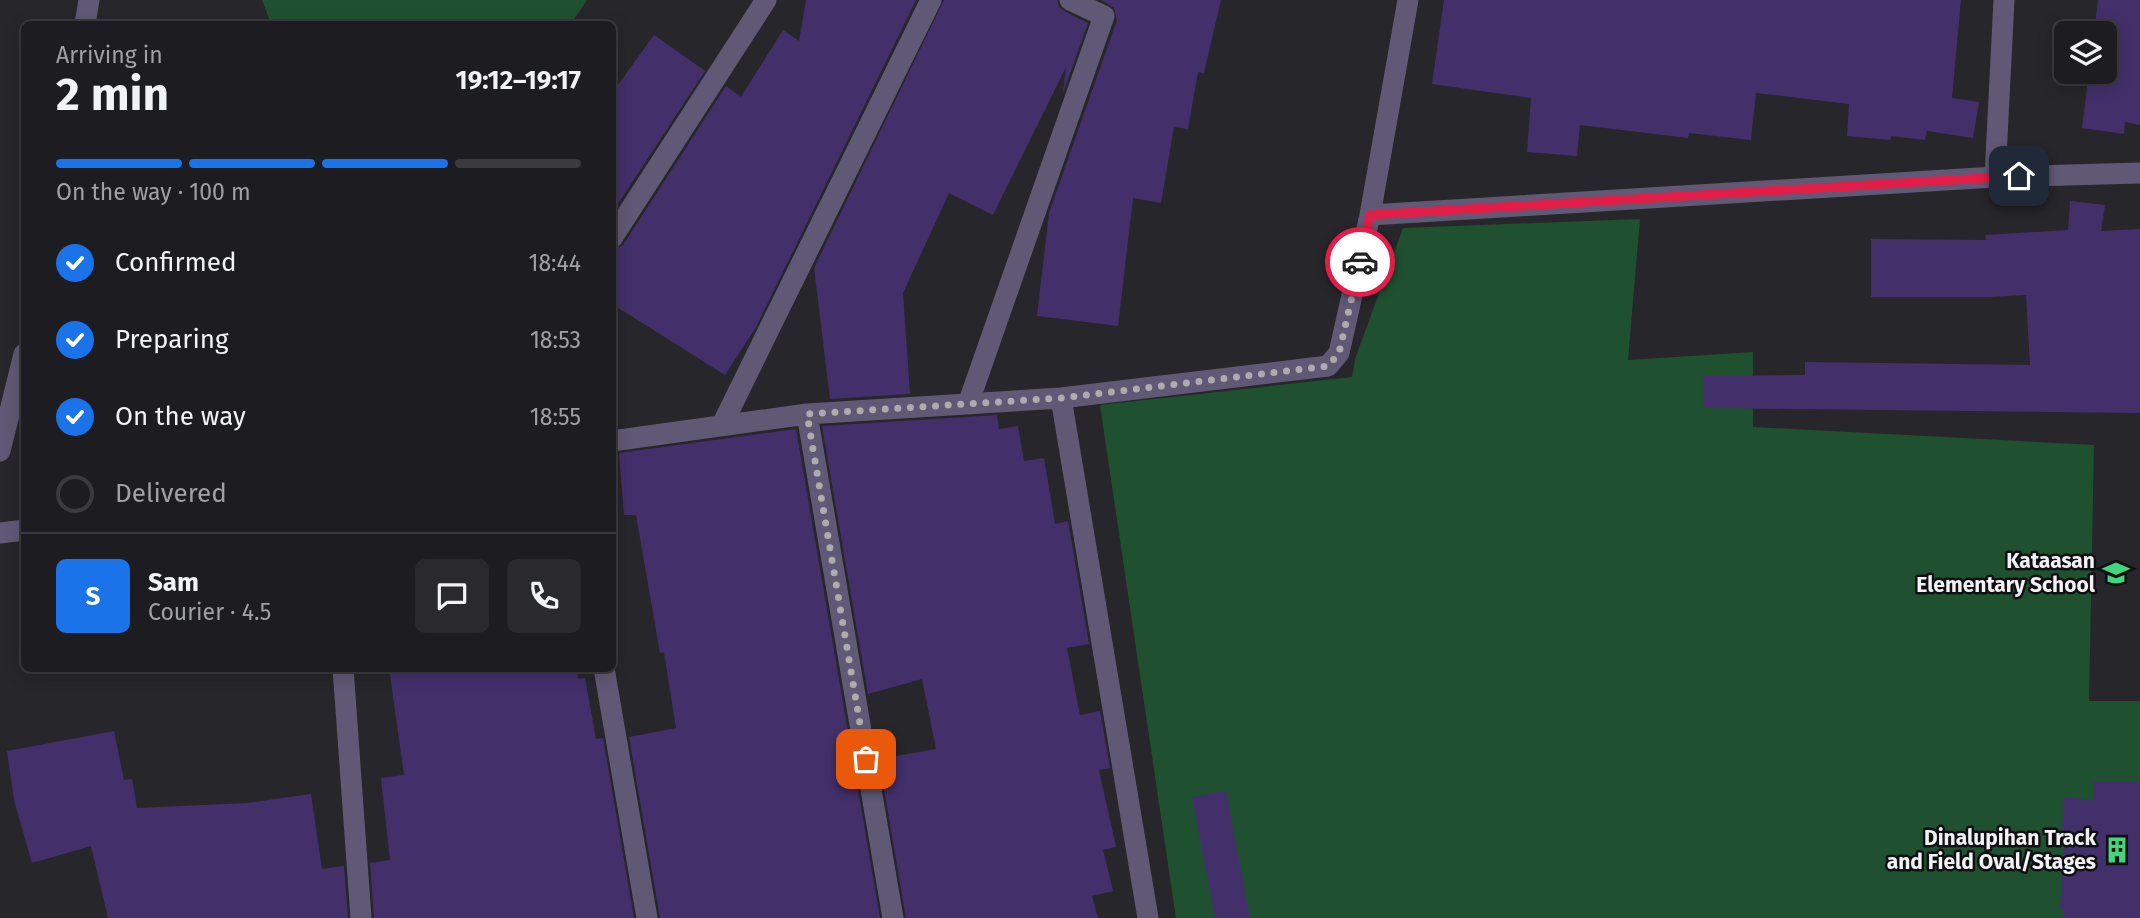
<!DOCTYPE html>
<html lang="en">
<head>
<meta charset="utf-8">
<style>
	body { margin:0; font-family:"Fira Sans",sans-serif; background:#2a292d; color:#f1f3f6; height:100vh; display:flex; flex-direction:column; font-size:26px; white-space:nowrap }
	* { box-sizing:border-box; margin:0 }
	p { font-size:23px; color:#a0a1a5 }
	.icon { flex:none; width:38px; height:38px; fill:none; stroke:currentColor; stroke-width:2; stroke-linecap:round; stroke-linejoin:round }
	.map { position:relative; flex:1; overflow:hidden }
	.side { position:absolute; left:21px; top:21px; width:595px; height:651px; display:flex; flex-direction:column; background:#1d1c20; border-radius:10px; box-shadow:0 4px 18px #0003,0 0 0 2px #3b3a3e }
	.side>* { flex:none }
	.fabs { position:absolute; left:2054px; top:21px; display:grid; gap:14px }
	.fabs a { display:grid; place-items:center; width:63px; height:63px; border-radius:10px; background:#1d1c20; box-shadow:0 4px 18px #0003,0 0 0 2px #3b3a3e; font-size:35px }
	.pin { position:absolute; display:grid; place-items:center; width:60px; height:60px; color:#fff; margin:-30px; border-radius:14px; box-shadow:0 4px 10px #0006 }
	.courier { position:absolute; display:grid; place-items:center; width:70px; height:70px; margin:-35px; border:5px solid #e11d48; border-radius:50%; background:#fff; color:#222; box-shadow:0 2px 9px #0007 }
	.headline em { font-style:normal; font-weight:700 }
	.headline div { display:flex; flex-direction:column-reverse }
	.headline { display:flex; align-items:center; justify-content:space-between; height:119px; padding:0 35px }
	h1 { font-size:46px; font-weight:700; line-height:52px }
	.bar { display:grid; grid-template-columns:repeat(4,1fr); gap:10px 7px; align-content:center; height:84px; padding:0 35px }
	.bar i { height:9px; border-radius:5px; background:#3b3a3e }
	.bar .current { background:#1a73e8 }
	.bar p { grid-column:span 4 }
	.line { display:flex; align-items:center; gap:18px; padding:0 35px; border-top:2px solid #3b3a3e }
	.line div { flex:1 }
	.round { display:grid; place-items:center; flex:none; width:74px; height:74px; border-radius:10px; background:#2a292d }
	ol { padding:0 35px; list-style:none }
	li { display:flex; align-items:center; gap:21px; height:77px }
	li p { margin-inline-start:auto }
	li .icon { padding:7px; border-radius:50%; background:#1a73e8; color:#fff; stroke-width:4 }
	li:last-child { color:#a0a1a5 }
	li i { width:38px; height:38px; border:4px solid #3b3a3e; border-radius:50% }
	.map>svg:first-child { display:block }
	.green { fill:#1f5130 }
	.building { fill:#43306b }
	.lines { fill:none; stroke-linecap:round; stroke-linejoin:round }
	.minor { stroke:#605975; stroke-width:21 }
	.done { stroke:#acabae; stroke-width:7; stroke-dasharray:0 12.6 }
	.route { stroke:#e11d48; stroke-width:9 }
	.labels { text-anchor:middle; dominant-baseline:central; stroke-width:5; stroke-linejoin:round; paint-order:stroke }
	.poi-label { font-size:21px; font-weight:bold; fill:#f3f2f5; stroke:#101012; text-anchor:end }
</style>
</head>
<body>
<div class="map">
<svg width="2140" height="918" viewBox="0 0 2140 918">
	<rect width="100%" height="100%" fill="#27262b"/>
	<path class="green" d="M 262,0 L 587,0 L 571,24 L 271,24 Z
		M 1640,219 L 1628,360 L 1753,352 L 1753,427 L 2094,445 L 2089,701 L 2140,701 L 2140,918 L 1176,918 L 1100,405 L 1352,377 L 1355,359 L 1403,228 Z"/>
	<path class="building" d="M 806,0 L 916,0 L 756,327 L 725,375 L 612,304 L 612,251 L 623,245 L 726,86 L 741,97 L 783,30 L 799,41 Z
		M 944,0 L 1057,0 L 1059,7 L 1064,11 L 1088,23 L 1063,93 L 1066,67 L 993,215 L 949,193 L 903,293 L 910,394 L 830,399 L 814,268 Z
		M 1101,0 L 1221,0 L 1204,73 L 1198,72 L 1188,129 L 1174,127 L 1161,203 L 1133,198 L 1118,326 L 1037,316 L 1049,213 L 1117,20 L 1114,8 Z
		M 1444,0 L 1961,0 L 1952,98 L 1979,102 L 1973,138 L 1927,131 L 1925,140 L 1891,136 L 1890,140 L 1847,136 L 1849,104 L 1756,93 L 1751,140 L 1689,133 L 1688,138 L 1580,125 L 1577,156 L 1527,152 L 1531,98 L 1432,84 Z
		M 2098,0 L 2140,0 L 2140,125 L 2125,122 L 2124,134 L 2082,128 L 2089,72 L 2105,72 L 2105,33 L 2094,33 Z
		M 654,35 L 705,71 L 612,213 L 612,93 Z
		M 2070,201 L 2105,205 L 2101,231 L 2140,229 L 2140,413 L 1703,408 L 1703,376 L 1805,375 L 1805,362 L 2030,365 L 2026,295 L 1990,297 L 1871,297 L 1871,239 L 1986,240 L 1985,235 L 2068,230 Z
		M 997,415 L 999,429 L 1018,426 L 1024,461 L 1044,458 L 1055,524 L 1068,521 L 1089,644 L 1067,648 L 1080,715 L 1100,711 L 1110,768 L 1099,770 L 1116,847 L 1103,850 L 1113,891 L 1092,896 L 1098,918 L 906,918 L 879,759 L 936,749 L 922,679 L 868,694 L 822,426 Z
		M 796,429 L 880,918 L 660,918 L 629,737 L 676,728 L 664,652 L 660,653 L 636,515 L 624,515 L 619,453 Z
		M 389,668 L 577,668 L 578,679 L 585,678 L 596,739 L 603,738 L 634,918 L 374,918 L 370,863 L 390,860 L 381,778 L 404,775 Z
		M 114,731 L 124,780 L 132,779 L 137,808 L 247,803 L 311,794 L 322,869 L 344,866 L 348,918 L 108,918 L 91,846 L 32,863 L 14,800 L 7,751 Z
		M 2140,781 L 2140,918 L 2064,918 L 2064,909 L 2060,909 L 2064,846 L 2061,846 L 2064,797 L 2093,800 L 2093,782 Z
		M 1226,791 L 1250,918 L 1215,918 L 1192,797 Z"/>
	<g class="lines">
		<path class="minor" d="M 85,24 L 89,0
			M 1995,177 L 2004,0
			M 1370,215 L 1995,177 L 2140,173
			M 612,238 L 766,0
			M 1061,398 L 1148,918
			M 968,404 L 1104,16 L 1070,0
			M 807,414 L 893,918
			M 722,425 L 931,0
			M 612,441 L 807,414 L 1061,398 L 1328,366 L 1339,353 L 1370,215 L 1408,0
			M 0,451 L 24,354
			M 0,533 L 24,530
			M 343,668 L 361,918
			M 604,668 L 647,918"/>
	</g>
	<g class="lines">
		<path class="done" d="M 866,759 L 807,414 L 1061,398 L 1328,366 L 1339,353 L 1360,262"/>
		<path class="route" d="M 1360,262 L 1370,215 L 2019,176"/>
	</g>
	<defs>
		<g id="school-bare" transform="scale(2.1)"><path d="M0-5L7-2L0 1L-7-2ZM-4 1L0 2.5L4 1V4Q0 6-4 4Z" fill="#41d77c" stroke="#101012" stroke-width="2.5" paint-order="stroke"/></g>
		<g id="building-bare" transform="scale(2.1)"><path d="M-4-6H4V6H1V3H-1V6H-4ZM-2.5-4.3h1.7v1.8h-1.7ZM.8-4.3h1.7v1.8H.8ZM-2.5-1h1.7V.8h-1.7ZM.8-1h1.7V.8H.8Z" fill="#41d77c" stroke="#101012" stroke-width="2.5" paint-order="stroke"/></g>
	</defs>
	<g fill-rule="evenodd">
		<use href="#school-bare" x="2116" y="573"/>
		<use href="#building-bare" x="2117" y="850"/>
	</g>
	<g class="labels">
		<g class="poi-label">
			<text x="2095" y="561">Kataasan<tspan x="2095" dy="24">Elementary School</tspan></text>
			<text x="2096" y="838">Dinalupihan Track<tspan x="2096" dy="24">and Field Oval/Stages</tspan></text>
		</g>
	</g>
</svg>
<div class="fabs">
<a><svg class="icon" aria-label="layers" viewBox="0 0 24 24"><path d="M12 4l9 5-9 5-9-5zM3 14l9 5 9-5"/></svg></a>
</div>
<div class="pin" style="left:866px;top:759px;background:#ea580c"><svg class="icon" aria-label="bag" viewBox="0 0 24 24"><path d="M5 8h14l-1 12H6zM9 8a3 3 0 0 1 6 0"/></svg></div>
<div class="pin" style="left:2019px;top:176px;background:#1f2937"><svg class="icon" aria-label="home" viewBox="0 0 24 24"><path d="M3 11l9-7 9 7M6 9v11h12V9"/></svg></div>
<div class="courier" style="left:1360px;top:262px"><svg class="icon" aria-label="car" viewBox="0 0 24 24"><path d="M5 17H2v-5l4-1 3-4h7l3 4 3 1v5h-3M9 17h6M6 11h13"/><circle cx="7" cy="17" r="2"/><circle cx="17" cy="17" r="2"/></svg></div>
<section class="side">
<div class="headline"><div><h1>2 min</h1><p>Arriving in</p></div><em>19:12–19:17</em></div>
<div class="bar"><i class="current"></i><i class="current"></i><i class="current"></i><i></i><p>On the way · 100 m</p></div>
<ol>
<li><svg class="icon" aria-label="check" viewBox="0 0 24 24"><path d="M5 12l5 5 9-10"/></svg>Confirmed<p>18:44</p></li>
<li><svg class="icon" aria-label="check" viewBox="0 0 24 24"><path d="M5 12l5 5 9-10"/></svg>Preparing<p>18:53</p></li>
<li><svg class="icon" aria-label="check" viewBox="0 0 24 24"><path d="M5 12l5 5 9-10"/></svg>On the way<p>18:55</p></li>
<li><i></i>Delivered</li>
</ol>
<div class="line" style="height:126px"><b class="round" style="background:#1a73e8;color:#fff">S</b><div><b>Sam</b><p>Courier · 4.5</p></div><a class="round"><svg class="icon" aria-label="chat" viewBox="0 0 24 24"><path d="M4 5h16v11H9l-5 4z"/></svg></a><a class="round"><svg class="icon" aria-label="phone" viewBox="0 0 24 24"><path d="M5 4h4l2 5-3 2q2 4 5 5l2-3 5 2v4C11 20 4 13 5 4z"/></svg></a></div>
</section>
</div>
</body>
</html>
